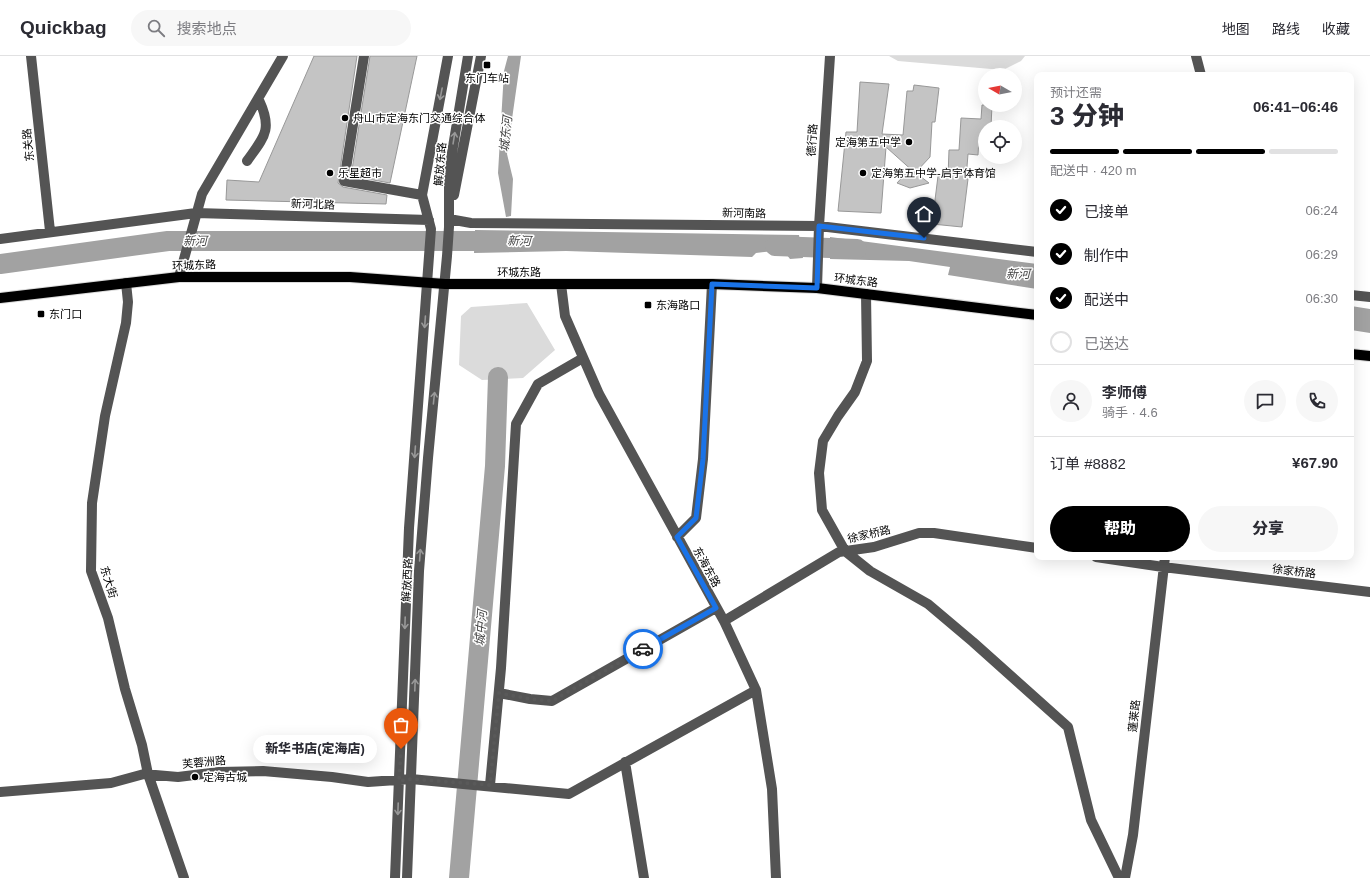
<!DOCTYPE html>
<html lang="zh">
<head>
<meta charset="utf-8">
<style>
	body { margin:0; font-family:Arial,"Noto Sans SC",sans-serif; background:#f7f7f7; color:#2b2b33; height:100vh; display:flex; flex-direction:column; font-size:15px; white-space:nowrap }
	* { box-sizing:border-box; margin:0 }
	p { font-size:13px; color:#7c7c81 }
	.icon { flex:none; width:22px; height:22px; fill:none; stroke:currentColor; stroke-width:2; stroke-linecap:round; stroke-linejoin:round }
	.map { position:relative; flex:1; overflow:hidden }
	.drawer { position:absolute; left:1034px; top:16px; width:320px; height:488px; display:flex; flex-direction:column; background:#fff; border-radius:8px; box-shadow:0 4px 16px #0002 }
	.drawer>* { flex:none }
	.needle { width:26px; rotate:279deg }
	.tools { position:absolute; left:978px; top:12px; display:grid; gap:8px }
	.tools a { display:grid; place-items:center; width:44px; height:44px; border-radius:50%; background:#fff; box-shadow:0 4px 16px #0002; font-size:20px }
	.pin { position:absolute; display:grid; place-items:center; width:34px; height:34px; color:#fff; margin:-41px -17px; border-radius:50% 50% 50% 0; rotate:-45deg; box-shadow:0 0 4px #0007 }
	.pin .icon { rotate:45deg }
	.courier { position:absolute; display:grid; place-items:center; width:40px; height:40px; margin:-20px; border:3px solid #1a73e8; border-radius:50%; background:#fff; color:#222; box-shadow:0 1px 5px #0007 }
	.bubble { position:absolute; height:28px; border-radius:14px; background:#fff; box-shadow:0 4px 16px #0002; font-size:13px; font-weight:800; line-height:28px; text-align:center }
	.overview em { font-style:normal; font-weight:800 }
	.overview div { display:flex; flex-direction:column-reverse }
	.overview { display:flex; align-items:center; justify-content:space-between; height:68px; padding:0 16px }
	h1 { font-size:26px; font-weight:800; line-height:30px }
	.bar { display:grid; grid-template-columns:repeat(4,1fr); gap:6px 4px; align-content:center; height:48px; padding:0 16px }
	.bar i { height:5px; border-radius:3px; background:#e1e1e2 }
	.bar .current { background:#000 }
	.bar p { grid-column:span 4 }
	.line { display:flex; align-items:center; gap:10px; padding:0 16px; border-top:1px solid #e1e1e2 }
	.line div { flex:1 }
	.round { display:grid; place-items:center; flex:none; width:42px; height:42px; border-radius:21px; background:#f7f7f7 }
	ol { padding:0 16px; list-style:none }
	li { display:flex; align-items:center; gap:12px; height:44px }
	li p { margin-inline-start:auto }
	li .icon { padding:4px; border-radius:50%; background:#000; color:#fff; stroke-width:4 }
	li:last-child { color:#7c7c81 }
	li i { width:22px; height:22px; border:2px solid #e1e1e2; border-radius:50% }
	.primary-button { display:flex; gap:8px; margin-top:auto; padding:8px 16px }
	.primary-button a { flex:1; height:46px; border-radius:24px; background:#000; color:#fff; font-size:16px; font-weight:800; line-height:46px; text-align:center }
	.primary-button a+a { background:#f7f7f7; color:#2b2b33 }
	header { display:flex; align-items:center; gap:24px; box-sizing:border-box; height:56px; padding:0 20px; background:#fff; border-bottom:1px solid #e1e1e2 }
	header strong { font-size:19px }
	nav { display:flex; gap:22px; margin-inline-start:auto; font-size:14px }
	.search { width:280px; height:36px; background:#f7f7f7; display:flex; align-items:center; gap:10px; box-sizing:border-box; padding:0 14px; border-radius:22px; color:#7c7c81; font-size:15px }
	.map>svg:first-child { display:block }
	.green { fill:#dbdbdb }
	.water { fill:#a2a2a2 }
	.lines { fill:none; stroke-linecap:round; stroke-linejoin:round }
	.river { stroke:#a2a2a2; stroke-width:20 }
	.building { fill:#c4c4c4; stroke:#989898 }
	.major-casing { stroke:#dbdbdb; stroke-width:12 }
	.minor { stroke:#545454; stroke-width:10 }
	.major { stroke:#000; stroke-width:10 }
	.oneway { stroke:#989898 }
	.done { stroke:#595959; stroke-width:4; stroke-dasharray:0 7.2 }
	.route { stroke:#1a73e8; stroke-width:5 }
	.poi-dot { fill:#000; stroke:#fff; stroke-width:1.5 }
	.labels { text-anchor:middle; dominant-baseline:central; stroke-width:3; stroke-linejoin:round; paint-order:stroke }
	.poi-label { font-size:11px; fill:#000; stroke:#fff; text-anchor:start }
	.street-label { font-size:11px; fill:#000; stroke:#fff }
	.water-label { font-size:12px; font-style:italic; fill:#434343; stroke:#fff }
</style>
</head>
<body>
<header>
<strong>Quickbag</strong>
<div class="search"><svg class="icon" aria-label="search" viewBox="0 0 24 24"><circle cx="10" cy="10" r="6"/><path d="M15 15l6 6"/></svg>搜索地点</div>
<nav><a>地图</a><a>路线</a><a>收藏</a></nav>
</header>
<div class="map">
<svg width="1370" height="822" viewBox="0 0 1370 822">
	<rect width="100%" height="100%" fill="#fff"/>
	<path class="green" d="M 889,0 L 1025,0 L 1021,5 L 1003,14 L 898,5 Z
		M 527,247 L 555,294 L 523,322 L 482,324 L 459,309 L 461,260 L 471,251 Z"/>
	<path class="water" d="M 508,0 L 521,0 L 507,98 L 513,123 L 511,160 L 506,161 L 498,117 L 504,15 Z
		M 475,174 L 799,179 L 803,202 L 790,203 L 783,194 L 756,197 L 752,201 L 566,195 L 474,197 Z
		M 830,181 L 1037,208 L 1037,233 L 948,219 L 950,211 L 909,205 L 830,203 Z
		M 1351,250 L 1370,253 L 1370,277 L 1351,274 Z"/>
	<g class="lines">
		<path class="river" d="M 775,190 L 857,193
			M 0,208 L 168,185 L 501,185
			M 459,822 L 495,410 L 498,321"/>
	</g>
	<path class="building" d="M 314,0 L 357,0 L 338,127 L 343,131 L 387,139 L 386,148 L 226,144 L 227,124 L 259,126 Z
		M 370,0 L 417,0 L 390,127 L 351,120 Z
		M 860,26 L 889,28 L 882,78 L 903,79 L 907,35 L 913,35 L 914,29 L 939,32 L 935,66 L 932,66 L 930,101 L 915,117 L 886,91 L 881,157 L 838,155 L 846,76 L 857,76 Z
		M 982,49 L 992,49 L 991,71 L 985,71 L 985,82 L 979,82 L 978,99 L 968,98 L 966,123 L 968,123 L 962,171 L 932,168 L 938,120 L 948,121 L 949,94 L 959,94 L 961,62 L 981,63 Z
		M 907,116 L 916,117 L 929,127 L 910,132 L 897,127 Z"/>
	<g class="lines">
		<g class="major-casing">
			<path id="major" d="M 0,242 L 179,221 L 350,221 L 445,228 L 712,228 L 817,232 L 1037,259
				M 1351,298 L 1370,300"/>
		</g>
		<path class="minor" d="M 31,0 L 50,175
			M 364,0 L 344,125 L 422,139
			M 1196,0 L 1201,19
			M 247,105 C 264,81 273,74 259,44
			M 454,139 L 481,0
			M 449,163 L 471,167 L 819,170 L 1037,196
			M 0,183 L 196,157 L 429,164
			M 179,221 L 202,138 L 283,0
			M 126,227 L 128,246 L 126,267 L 105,360 L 92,447 L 91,515 L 108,562 L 125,633 L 142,689 L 148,718 L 184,822
			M 561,228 L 565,260 L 599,338 L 724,565 L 756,634 L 772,733 L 776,822
			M 817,232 L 819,170 L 830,0
			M 866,238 L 867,305 L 855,336 L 838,360 L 823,385 L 819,417 L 822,454 L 845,495 L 870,515 L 928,548 L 973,586 L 1068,671 L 1091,764 L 1119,822
			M 1351,239 L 1370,241
			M 677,481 L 696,462 L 703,403 L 712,228
			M 1096,501 L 1163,511 L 1370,536
			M 724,565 L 839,496 L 874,491 L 919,477 L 934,477 L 1037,492
			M 499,637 L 530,643 L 552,645 L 716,552
			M 625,706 L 644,822
			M 490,729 L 501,612 L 516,368 L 538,328 L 583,302
			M 0,736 L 111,727 L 144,718 L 178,721 L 219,716 L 263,715 L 332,721 L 368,726 L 411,723 L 569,738 L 756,634
			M 395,822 L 409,472 L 431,173 L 422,139 L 448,0
			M 407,822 L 419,515 L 428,402 L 447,200 L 449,171 L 449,115 L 468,0
			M 1125,822 L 1133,779 L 1165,501"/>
		<use href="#major" class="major"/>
	</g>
	<defs><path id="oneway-shaft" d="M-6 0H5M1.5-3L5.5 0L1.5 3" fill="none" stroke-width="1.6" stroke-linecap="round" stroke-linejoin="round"/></defs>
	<g class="oneway">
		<use href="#oneway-shaft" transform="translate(441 38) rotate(101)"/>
		<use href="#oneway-shaft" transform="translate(454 82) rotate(-81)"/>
		<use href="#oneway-shaft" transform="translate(425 266) rotate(94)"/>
		<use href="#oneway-shaft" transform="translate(434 342) rotate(-84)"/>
		<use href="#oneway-shaft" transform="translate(415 396) rotate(94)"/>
		<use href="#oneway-shaft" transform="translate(420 499) rotate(-86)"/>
		<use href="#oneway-shaft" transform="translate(405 567) rotate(92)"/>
		<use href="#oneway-shaft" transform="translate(415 629) rotate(-88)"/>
		<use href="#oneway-shaft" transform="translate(398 753) rotate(92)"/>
	</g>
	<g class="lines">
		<path class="done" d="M 401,693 L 399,725 L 411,723 L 490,729 L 499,637 L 530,643 L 552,645 L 643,593"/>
		<path class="route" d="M 643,593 L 716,552 L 677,481 L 696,462 L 703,403 L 712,228 L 817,232 L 819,170 L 924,182"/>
	</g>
	<g class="poi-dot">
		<rect x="483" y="5" width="8" height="8" rx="2"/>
		<circle cx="345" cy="62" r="4"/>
		<circle cx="909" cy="86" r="4"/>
		<circle cx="330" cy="117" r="4"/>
		<circle cx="863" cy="117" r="4"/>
		<rect x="644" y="245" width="8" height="8" rx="2"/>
		<rect x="37" y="254" width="8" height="8" rx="2"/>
		<circle cx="195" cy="721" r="4"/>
	</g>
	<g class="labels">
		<g class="poi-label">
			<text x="487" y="22" text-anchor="middle">东门车站</text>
			<text x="353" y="62">舟山市定海东门交通综合体</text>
			<text x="901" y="86" text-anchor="end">定海第五中学</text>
			<text x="338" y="117">乐星超市</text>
			<text x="871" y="117">定海第五中学-启宇体育馆</text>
			<text x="656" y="249">东海路口</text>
			<text x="49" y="258">东门口</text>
			<text x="203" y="721">定海古城</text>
		</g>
		<g class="street-label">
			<text transform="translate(812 84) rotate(-86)">德行路</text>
			<text transform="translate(28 89) rotate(-96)">东关路</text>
			<text transform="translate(440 108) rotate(-85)">解放东路</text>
			<text transform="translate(313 148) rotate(2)">新河北路</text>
			<text transform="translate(744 157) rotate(1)">新河南路</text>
			<text transform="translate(194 209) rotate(-2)">环城东路</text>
			<text x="519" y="216">环城东路</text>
			<text transform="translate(856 224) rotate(7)">环城东路</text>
			<text transform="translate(869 478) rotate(-13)">徐家桥路</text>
			<text transform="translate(707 511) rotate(61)">东海东路</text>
			<text transform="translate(1294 515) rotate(7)">徐家桥路</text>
			<text transform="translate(407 524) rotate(-87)">解放西路</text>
			<text transform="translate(109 526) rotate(73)">东大街</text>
			<text transform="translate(1134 660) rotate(-84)">蓬莱路</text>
			<text transform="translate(204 706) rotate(-5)">芙蓉洲路</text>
		</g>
		<g class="water-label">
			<text transform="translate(506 78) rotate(-84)">城东河</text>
			<text x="195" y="185">新河</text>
			<text transform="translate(519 185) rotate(1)">新河</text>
			<text x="1018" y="218">新河</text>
			<text transform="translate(481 572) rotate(-85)">城中河</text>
		</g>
	</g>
</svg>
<div class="tools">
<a><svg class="needle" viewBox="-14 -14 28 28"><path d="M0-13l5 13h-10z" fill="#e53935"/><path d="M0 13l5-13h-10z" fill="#7c7c81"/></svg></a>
<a><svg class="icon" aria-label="locate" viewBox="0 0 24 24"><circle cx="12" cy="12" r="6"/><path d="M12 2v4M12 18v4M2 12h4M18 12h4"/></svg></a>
</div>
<div class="pin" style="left:401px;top:693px;background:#ea580c"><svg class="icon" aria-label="bag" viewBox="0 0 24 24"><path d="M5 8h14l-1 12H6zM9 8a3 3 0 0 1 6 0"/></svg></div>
<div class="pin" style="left:924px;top:182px;background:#1f2937"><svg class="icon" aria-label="home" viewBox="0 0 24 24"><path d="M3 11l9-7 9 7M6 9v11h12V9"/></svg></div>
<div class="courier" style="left:643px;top:593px"><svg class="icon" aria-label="car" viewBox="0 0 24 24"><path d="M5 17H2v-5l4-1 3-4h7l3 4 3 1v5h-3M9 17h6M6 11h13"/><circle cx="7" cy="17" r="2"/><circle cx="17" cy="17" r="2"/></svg></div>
<div class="bubble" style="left:253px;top:679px;width:124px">新华书店(定海店)</div>
<section class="drawer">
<div class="overview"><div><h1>3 分钟</h1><p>预计还需</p></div><em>06:41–06:46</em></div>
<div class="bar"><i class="current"></i><i class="current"></i><i class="current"></i><i></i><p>配送中 · 420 m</p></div>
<ol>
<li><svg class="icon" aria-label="check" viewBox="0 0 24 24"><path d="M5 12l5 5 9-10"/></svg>已接单<p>06:24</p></li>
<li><svg class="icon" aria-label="check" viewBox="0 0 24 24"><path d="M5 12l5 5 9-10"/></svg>制作中<p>06:29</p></li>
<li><svg class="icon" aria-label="check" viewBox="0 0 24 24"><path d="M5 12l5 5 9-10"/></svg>配送中<p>06:30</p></li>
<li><i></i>已送达</li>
</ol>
<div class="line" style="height:72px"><a class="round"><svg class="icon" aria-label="person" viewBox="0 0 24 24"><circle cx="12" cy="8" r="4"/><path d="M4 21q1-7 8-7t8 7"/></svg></a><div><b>李师傅</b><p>骑手 · 4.6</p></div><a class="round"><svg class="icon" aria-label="chat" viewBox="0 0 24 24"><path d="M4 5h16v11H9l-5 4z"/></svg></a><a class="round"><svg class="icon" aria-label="phone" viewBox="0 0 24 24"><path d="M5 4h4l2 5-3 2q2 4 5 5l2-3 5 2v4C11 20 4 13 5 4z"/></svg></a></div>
<div class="line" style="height:52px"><div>订单 #8882</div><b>¥67.90</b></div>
<div class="primary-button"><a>帮助</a><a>分享</a></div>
</section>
</div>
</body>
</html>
